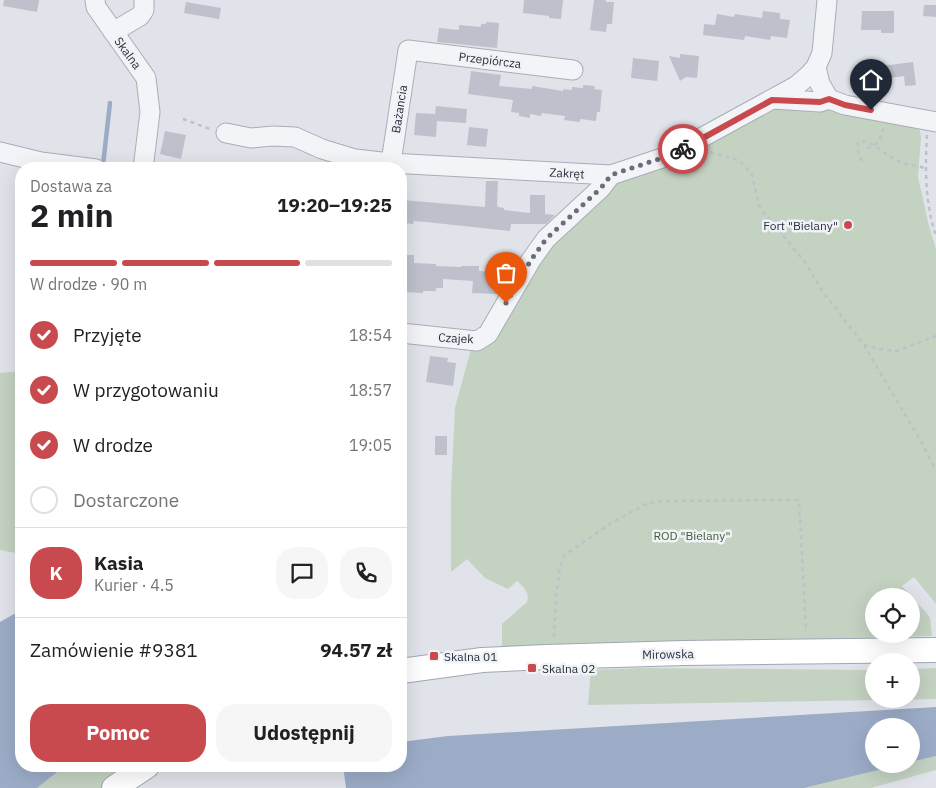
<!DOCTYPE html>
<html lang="pl">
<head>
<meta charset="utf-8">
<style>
	body { margin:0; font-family:"IBM Plex Sans",sans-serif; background:#f6f6f6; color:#202124; height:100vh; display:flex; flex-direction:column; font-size:19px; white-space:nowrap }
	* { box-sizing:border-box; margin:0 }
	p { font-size:16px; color:#757577 }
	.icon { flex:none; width:28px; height:28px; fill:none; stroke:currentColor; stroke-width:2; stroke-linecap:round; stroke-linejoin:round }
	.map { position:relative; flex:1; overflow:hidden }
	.details { position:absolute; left:15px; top:162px; width:392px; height:610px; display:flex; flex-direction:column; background:#fff; border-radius:20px; box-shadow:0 5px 20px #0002 }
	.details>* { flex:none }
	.buttons { position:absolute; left:865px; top:588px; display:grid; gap:10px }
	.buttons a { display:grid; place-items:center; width:55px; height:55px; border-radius:50%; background:#fff; box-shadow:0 5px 20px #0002; font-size:25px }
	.pin { position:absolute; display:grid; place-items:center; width:42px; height:42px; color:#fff; margin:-51px -21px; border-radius:50% 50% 50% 0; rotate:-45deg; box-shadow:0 0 5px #0007 }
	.pin .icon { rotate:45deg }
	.courier { position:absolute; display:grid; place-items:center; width:50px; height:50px; margin:-25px; border:4px solid #c94a4e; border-radius:50%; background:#fff; color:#222; box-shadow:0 1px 6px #0007 }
	.summary em { font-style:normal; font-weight:700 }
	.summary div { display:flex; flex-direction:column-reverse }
	.summary { display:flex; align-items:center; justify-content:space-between; height:85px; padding:0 15px }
	h1 { font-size:32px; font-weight:700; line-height:38px }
	.bar { display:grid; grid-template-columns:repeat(4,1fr); gap:8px 5px; align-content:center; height:60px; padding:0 15px }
	.bar i { height:6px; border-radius:4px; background:#e0e0e0 }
	.bar .active { background:#c94a4e }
	.bar p { grid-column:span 4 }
	.line { display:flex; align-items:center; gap:12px; padding:0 15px; border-top:1px solid #e0e0e0 }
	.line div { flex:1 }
	.round { display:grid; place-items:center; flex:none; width:52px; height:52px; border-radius:20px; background:#f6f6f6 }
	ol { padding:0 15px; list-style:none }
	li { display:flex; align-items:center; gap:15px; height:55px }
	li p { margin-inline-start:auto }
	li .icon { padding:5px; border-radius:50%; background:#c94a4e; color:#fff; stroke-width:4 }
	li:last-child { color:#757577 }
	li i { width:28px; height:28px; border:2px solid #e0e0e0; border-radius:50% }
	.cta { display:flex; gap:10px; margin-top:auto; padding:10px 15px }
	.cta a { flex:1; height:58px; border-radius:20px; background:#c94a4e; color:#fff; font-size:20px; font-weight:700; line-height:58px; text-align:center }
	.cta a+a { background:#f6f6f6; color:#202124 }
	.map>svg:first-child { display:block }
	.green { fill:#c4d2c2 }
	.water { fill:#9cacc7 }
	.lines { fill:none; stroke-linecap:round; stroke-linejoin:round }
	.stream { stroke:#9cacc7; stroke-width:4.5 }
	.building { fill:#bec1cb }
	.minor-casing { stroke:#a9adb6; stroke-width:21 }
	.major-casing { stroke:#a0a6b4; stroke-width:26 }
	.path { stroke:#bec1c7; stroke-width:2.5; stroke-dasharray:4 4; stroke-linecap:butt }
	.minor { stroke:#f3f4f7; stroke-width:19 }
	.major { stroke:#fff; stroke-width:24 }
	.done { stroke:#696e7a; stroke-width:5; stroke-dasharray:0 9 }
	.route { stroke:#c94a4e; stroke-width:6 }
	.poi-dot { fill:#c94a4e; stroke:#f0f2f6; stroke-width:2 }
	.labels { text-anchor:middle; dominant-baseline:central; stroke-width:5; stroke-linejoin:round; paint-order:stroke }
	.street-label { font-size:12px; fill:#292f3f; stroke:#f0f2f6 }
	.poi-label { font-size:12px; fill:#292f3f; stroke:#f0f2f6; text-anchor:start }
	.park-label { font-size:12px; fill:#3a5b37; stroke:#f0f2f6 }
</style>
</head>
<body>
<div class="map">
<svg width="936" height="788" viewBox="0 0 936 788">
	<rect width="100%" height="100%" fill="#e0e3e9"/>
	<path class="green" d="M 773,106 L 831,106 L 919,126 L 921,137 L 918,177 L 929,226 L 936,249 L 936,604 L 914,577 L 902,586 L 911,596 L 874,596 L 874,634 L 911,634 L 911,597 L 925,611 L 930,618 L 932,636 L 502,648 L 502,624 L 527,602 C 530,593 524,587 517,581 L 508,589 L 485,578 L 467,559 L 451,572 L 451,490 L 455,408 L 471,349 L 533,262 L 619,177 Z
		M 21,371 L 21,554 L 0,550 L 0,373 Z
		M 640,668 L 874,670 L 874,699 L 911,699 L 911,669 L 936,668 L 936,699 L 588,705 L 591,670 Z
		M 936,756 L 936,770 L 871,788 L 804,788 L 903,764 L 911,764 L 911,762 Z
		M 65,766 L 133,766 L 102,788 L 37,788 Z"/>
	<path class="water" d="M 21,610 L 21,766 L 65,766 L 37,788 L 0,788 L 0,622 Z
		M 936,707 L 936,756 L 911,762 L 911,726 L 874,726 L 874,764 L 903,764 L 804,788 L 346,788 L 343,766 L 401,766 L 401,742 L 448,736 Z"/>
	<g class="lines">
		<path class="stream" d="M 103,165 L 110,103"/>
	</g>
	<path class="building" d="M 4,0 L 39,0 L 37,12 L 3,6 Z
		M 524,0 L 563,0 L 561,19 L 549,18 L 549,16 L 523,13 Z
		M 594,0 L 606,0 L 606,2 L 614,2 L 612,24 L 607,24 L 606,32 L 590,30 Z
		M 186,2 L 221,8 L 219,19 L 184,13 Z
		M 924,5 L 936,5 L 936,17 L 923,16 Z
		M 763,11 L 780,13 L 780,19 L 790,20 L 787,38 L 771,36 L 770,40 L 745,36 L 744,40 L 703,35 L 704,24 L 715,25 L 717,14 L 734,17 L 735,14 L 762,18 Z
		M 862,11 L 894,11 L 894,33 L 881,33 L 881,30 L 861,30 Z
		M 486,22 L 499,23 L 497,48 L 437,42 L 439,28 L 459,30 L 459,25 L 481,27 L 481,24 L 486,24 Z
		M 680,54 L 699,56 L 697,78 L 686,77 L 680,81 L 669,56 L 680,58 Z
		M 633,58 L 659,61 L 657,81 L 631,78 Z
		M 913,62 L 916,85 L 905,86 L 904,76 L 875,80 L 876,88 L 865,89 L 864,86 L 855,88 L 853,72 L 866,70 L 866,68 Z
		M 471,71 L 501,75 L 499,86 L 532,89 L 532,86 L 563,91 L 563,89 L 572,90 L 572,87 L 583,88 L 583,85 L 595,86 L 594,89 L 602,90 L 600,112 L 597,112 L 596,121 L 580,119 L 580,122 L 564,120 L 565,116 L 542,113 L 541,116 L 530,114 L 530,118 L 519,116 L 519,113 L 511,112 L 513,100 L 468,94 Z
		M 436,106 L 467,109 L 466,123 L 437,121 L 436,137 L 414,135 L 416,113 L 435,114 Z
		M 469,127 L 488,129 L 486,147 L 467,145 Z
		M 165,131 L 186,135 L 181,159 L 160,154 Z
		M 486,181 L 498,181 L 497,205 L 498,207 L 504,208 L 504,210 L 530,213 L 530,195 L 545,195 L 545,214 L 555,215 L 546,224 L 511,224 L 510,231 L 426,222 L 414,221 L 413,224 L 401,223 L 402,200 L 485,207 Z
		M 401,255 L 414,255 L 414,263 L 436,264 L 436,266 L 461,267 L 461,266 L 479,266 L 479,271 L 499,272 L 498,294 L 472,293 L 473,281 L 443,279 L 443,288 L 436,288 L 436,291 L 423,291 L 423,293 L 401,292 Z
		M 430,356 L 448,358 L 447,362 L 456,363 L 453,386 L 426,382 Z
		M 435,436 L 447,436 L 447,455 L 435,455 Z"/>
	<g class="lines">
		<g class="minor-casing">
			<path id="minor" d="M 95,0 L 96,7 L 146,78 L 150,112 L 143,169
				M 113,32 L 140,16 L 144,10 L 144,0
				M 816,67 L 820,84 L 829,99 L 845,105 L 936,122
				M 773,99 L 820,102 L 829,99
				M 226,133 L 251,138 L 273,136 L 295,137 L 322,149 L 355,159 L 390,163 L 611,175 L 668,156 L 796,86 L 809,75 L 816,67 L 822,53 L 827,0
				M 0,152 L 41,162 L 96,169
				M 390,169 L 408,50 L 573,70
				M 401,333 L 477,341 L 488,334 L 531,260 L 546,239 L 601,188 L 611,175"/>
		</g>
		<g class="major-casing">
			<path id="major" d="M 401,671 L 482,660 L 546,657 L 684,653 L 936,650
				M 114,788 L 147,766"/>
		</g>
		<path class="path" d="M 183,119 L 210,129
			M 927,135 C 925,170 925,203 936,236
			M 867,148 C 879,144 880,141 883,129
			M 710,152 L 738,160 L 751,172 L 760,208 L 805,262 L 823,292 L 864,345 L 923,445 L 936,470
			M 862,161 L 857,149 L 858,142 C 871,138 887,158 901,162 C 909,165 917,166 925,168
			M 864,345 L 878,349 L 897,351 L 936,336
			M 554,637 L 556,597 L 560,566 L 565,555 L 611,523 L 648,503 L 665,501 L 799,500 L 806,631 L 805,631"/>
		<use href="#minor" class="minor"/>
		<use href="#major" class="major"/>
	</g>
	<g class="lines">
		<path class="done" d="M 506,303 L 531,260 L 546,239 L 601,188 L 611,175 L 668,156 L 683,149"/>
		<path class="route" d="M 683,149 L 772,100 L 820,102 L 829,99 L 845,105 L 871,110"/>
	</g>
	<g class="poi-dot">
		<circle cx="848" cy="225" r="5"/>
		<rect x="429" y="651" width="10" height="10" rx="2.5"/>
		<rect x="527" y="663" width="10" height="10" rx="2.5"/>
	</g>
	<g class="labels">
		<g class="street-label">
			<text transform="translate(128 53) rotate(54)">Skalna</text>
			<text transform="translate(490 60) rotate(7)">Przepiórcza</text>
			<text transform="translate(399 109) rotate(-81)">Bażancia</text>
			<text transform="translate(567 173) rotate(3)">Zakręt</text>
			<text transform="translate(456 338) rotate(3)">Czajek</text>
			<text transform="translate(668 654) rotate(-1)">Mirowska</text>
		</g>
		<g class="poi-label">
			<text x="838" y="225" text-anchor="end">Fort "Bielany"</text>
			<text x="444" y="656">Skalna 01</text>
			<text x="542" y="668">Skalna 02</text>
		</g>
		<g class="park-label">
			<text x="692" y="535">ROD "Bielany"</text>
		</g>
	</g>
</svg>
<div class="buttons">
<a><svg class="icon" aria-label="locate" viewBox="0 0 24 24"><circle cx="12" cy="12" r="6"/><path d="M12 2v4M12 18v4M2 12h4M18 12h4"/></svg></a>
<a>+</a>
<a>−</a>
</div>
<div class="pin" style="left:506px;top:303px;background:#ea580c"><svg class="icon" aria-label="bag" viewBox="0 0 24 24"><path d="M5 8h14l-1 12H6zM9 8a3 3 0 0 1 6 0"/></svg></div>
<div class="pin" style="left:871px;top:110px;background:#1f2937"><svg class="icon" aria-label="home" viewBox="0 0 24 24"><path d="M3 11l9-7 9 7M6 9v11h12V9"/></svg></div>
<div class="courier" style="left:683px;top:149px"><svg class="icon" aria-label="bike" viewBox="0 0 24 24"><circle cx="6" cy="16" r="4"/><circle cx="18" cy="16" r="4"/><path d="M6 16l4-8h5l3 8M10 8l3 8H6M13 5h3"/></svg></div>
<section class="details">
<div class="summary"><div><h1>2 min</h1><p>Dostawa za</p></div><em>19:20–19:25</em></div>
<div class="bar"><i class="active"></i><i class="active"></i><i class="active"></i><i></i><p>W drodze · 90 m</p></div>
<ol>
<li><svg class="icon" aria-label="check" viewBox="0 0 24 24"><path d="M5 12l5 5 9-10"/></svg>Przyjęte<p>18:54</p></li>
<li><svg class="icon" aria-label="check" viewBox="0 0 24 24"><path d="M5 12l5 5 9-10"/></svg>W przygotowaniu<p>18:57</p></li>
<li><svg class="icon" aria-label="check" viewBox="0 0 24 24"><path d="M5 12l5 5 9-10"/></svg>W drodze<p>19:05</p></li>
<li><i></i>Dostarczone</li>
</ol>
<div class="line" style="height:90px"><b class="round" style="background:#c94a4e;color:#fff">K</b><div><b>Kasia</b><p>Kurier · 4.5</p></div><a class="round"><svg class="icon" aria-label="chat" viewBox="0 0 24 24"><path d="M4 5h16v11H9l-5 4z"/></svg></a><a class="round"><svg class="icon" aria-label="phone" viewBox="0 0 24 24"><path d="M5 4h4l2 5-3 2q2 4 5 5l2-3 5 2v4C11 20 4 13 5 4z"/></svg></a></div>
<div class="line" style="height:65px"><div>Zamówienie #9381</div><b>94.57 zł</b></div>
<div class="cta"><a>Pomoc</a><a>Udostępnij</a></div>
</section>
</div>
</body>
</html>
